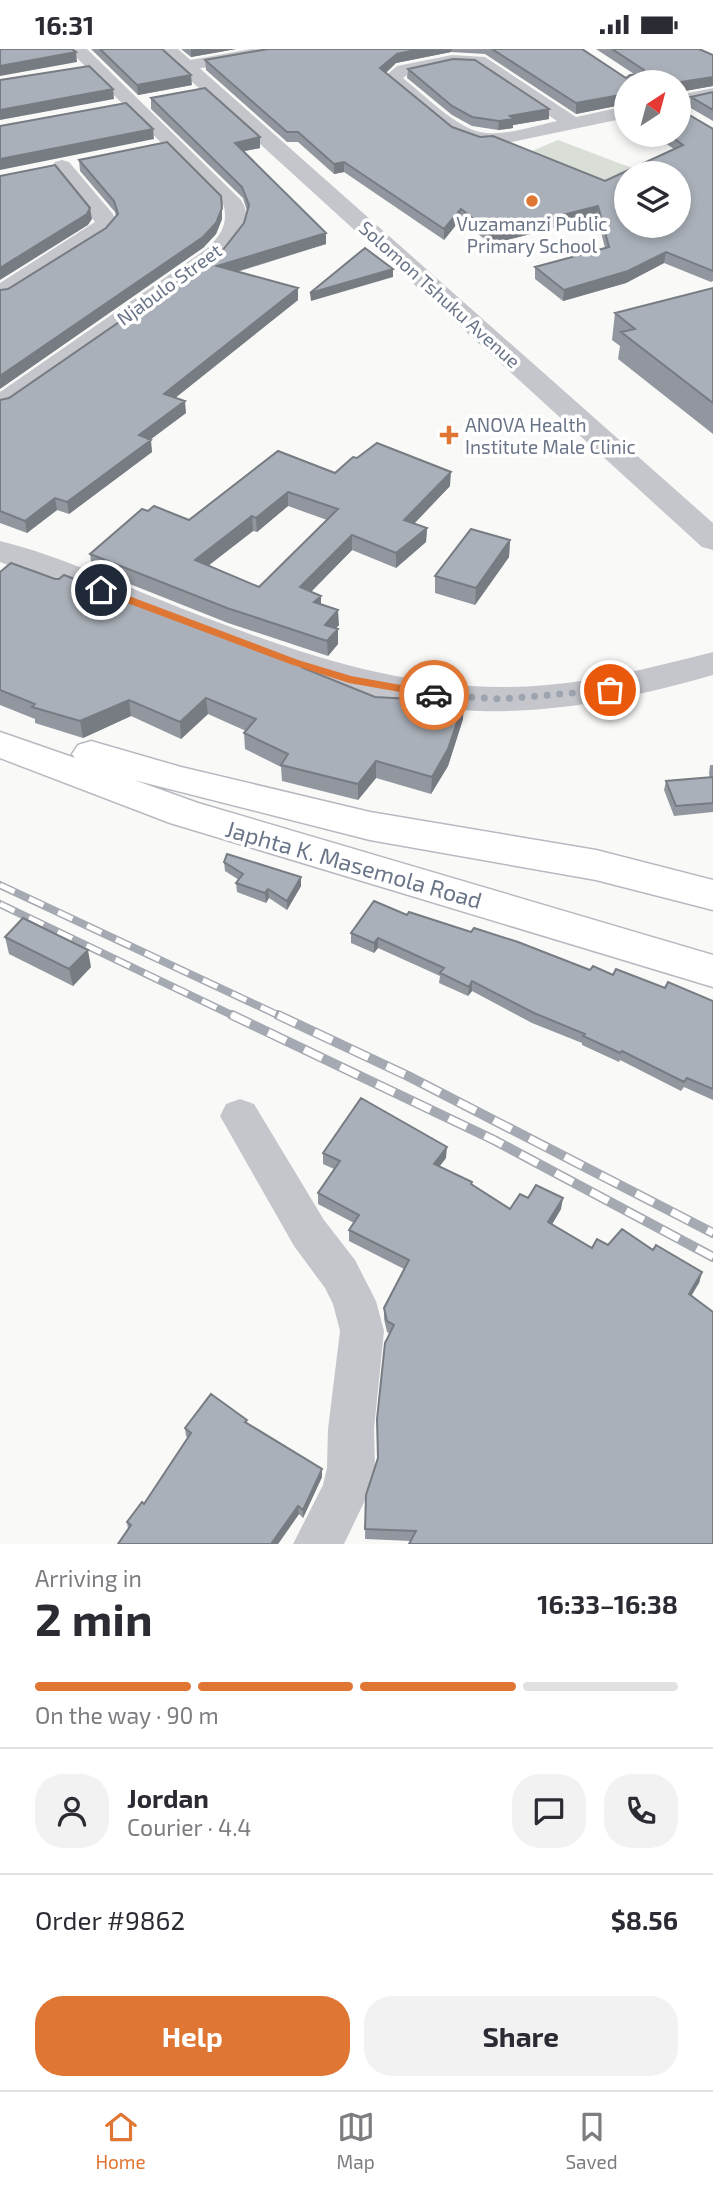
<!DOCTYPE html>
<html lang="en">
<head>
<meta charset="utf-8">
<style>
	body { margin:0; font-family:"Exo 2",sans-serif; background:#f2f2f3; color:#2b2b33; height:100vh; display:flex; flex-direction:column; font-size:26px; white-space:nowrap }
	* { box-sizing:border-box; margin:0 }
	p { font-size:23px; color:#7c7c81 }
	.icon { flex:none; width:38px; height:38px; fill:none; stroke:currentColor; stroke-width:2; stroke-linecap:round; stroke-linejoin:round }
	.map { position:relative; height:1495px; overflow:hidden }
	.side { display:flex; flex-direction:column; background:#fff; flex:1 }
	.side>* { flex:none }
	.needle { width:46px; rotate:36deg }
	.fabs { position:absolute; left:614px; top:21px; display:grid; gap:14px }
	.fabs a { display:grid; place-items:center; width:77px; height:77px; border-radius:50%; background:#fff; box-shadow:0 4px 10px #0003; font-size:35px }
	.pin { position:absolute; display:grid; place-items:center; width:60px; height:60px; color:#fff; margin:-30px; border:4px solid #fff; border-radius:50%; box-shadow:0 2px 7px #0007 }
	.courier { position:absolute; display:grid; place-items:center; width:70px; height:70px; margin:-35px; border:5px solid #df7633; border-radius:50%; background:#fff; color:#222; box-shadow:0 2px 9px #0007 }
	.overview em { font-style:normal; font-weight:700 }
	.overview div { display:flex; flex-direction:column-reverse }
	.overview { display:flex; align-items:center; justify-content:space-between; height:119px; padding:0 35px }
	h1 { font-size:46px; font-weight:700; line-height:52px }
	.bar { display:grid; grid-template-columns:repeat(4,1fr); gap:10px 7px; align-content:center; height:84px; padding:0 35px }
	.bar i { height:9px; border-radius:5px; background:#e1e1e2 }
	.bar .active { background:#df7633 }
	.bar p { grid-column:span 4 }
	.line { display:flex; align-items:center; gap:18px; padding:0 35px; border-top:2px solid #e1e1e2 }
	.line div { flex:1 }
	.round { display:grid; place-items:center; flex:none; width:74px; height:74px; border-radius:28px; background:#f2f2f3 }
	.button { display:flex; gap:14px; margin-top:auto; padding:14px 35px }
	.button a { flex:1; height:80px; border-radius:28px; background:#df7633; color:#fff; font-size:28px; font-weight:700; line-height:80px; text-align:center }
	.button a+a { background:#f2f2f3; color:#2b2b33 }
	.status { display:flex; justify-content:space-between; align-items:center; height:49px; padding:0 35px; background:#fff; direction:ltr }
	.status svg { height:19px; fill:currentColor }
	.tabs { display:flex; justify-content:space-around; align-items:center; height:98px; border-top:2px solid #e1e1e2; background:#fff; font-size:19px; color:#7c7c81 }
	.tabs a { display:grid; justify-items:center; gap:4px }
	.tabs .active { color:#df7633 }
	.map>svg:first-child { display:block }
	.green { fill:#d9ded7 }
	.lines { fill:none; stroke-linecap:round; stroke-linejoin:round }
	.secondary-casing { stroke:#b6bac0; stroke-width:3 }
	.minor { fill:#c4c6cb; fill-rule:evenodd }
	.tertiary { fill:#c4c6cb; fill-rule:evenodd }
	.secondary { fill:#fff; fill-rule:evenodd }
	.rail-far1-casing { stroke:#a5a9b1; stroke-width:8 }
	.rail-casing { stroke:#a5a9b1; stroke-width:10 }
	.rail-far1 { stroke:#fff; stroke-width:5; stroke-dasharray:16; stroke-linecap:butt }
	.rail { stroke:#fff; stroke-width:7; stroke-dasharray:20; stroke-linecap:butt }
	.wall { fill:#92979f; fill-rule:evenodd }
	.shaded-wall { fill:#777b82 }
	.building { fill:#aab0b9; stroke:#777b82; stroke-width:2; fill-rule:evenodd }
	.route { fill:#df7633 }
	.done { stroke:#9ca4af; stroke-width:7; stroke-dasharray:0 12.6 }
	.poi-dot { fill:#df7633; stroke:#fff; stroke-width:2.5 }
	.labels { text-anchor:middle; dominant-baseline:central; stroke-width:7; stroke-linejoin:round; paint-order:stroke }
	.far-poi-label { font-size:19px; fill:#6a7588; stroke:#fff }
	.far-street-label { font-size:19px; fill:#6a7588; stroke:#fff }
	.street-label { font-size:23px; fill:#6a7588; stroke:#fff }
</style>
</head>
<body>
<div class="status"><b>16:31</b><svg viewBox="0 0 49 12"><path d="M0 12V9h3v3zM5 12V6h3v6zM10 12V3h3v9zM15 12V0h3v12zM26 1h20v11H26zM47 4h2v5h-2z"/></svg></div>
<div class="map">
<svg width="713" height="1495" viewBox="0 0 713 1495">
	<rect width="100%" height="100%" fill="#f9faf8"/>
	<path class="green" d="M 558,91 L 632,119 L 595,136 L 520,107 Z"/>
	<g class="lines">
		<g class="secondary-casing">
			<path id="secondary" d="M 0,683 L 75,709 L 72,705 L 78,696 L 91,692 L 181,718 L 370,763 L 596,801 L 713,831 L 713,861 L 596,831 L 370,791 L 134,731 L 198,754 L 713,906 L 713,938 L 170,774 L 0,709 Z"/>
		</g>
		<path class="minor" d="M 68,0 L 87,0 L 241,151 C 256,173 237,195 221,211 L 9,359 L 0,361 L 0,343 L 205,201 C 220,188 228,177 224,157 Z
			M 251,0 L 289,0 L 280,5 L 185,22 L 176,17 L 185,12 Z
			M 452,6 L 485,8 L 576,68 L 626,57 L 626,69 L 507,94 L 480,96 L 452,86 L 383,29 L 397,17 ZM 452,16 L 475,17 L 557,72 C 534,77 503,88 480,83 C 456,78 423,45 403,29 L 409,25 Z
			M 713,39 L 713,51 L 679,58 L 679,46 Z
			M 62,111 L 69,113 L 113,165 L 117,174 L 106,188 L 8,249 L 0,251 L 0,234 L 95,173 L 52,117 L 55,113 Z
			M 240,1050 L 254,1055 L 324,1171 L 355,1211 L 376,1252 L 384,1282 L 374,1380 L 375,1419 L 369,1443 L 344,1495 L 293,1495 L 323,1436 L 327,1419 L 328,1380 L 340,1282 L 333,1255 L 325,1239 L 294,1197 L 220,1067 L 226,1055 Z"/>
		<path class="tertiary" d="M 156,0 L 178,0 L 713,474 L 713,501 L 702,498 Z
			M 0,492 C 61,507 124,537 183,560 C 300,605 420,648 547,636 C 604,631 658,617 713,603 L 713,626 C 637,648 559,664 479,662 C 322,656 146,568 0,513 Z"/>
		<use href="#secondary" class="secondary"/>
		<g class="rail-far1-casing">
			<path id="rail-far1" d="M 0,836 L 282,968
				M 0,855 L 236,968"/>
		</g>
		<g class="rail-casing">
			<path id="rail" d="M 232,966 L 494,1091 L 713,1208
				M 278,966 L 408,1027 L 713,1184"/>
		</g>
		<use href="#rail-far1" class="rail-far1"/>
		<use href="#rail" class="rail"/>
	</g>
	<path class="wall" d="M 91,0 L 162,0 L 192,36 L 138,46 Z
		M 181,0 L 236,0 L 191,8 Z
		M 268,0 L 582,0 L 626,29 L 634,25 L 596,0 L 699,0 L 713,6 L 713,37 L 679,43 L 626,33 L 626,55 L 576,65 L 485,5 L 451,3 L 396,14 L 386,24 L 452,78 L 605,132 L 674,100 L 653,86 L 679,86 L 713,80 L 713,232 L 711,233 L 664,214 L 626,234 L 563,252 L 535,230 L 535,218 L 605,199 L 597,168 L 491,195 L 460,171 L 444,191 L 344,123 L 334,125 L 298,93 L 287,93 L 206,21 L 205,11 Z
		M 408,20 L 549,60 L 549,70 L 513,76 L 513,79 L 498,81 L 472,77 L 452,66 L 407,29 Z
		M 713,43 L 713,72 L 689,58 L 691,48 Z
		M 151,49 L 260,99 L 244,102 L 326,195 L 237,223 L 298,251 L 175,349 L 186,364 L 150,391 L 152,403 L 69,465 L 57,461 L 27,484 L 0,474 L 0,351 L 9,349 L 222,202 L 244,174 L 247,162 L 243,149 L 151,60 Z
		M 79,111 L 221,147 L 222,170 L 216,185 L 203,199 L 8,240 L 106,179 L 116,167 L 115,163 L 80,122 Z
		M 713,239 L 713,385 L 618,310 L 620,297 L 612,291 L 615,264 Z
		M 335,424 L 450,437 L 414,475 L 427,479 L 426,493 L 396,519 L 352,501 L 311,543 L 339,576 L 335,579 L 338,595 L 328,607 L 228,574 L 92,520 L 90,505 L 148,462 L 189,471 ZM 288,457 L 327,471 L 259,538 L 208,517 L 253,482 L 257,483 Z
		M 510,491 L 509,508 L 475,556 L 435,544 L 435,527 Z
		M 0,523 L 55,530 L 233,592 L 306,616 L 306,620 L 375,648 L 463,670 L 448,717 L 431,745 L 376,729 L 358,751 L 282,732 L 281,718 L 245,700 L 244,684 L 246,682 L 208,665 L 181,690 L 131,667 L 83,689 L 35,674 L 35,670 L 0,656 Z
		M 710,716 L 713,716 L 713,763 L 674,767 L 664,741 L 666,732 L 710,728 L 709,725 Z
		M 224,813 L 301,828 L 301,837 L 287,861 L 269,849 L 266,854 L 237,843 L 236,834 L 239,831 L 225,822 Z
		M 407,866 L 590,921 L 613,926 L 713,952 L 713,1051 L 684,1038 L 681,1042 L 620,1011 L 619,1013 L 582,996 L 582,994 L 532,974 L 472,942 L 468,947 L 439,934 L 440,927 L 378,899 L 374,904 L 351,894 L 351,884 Z
		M 5,888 L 91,918 L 73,937 L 9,905 Z
		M 323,1104 L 446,1109 L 439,1118 L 472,1133 L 472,1135 L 510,1160 L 528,1149 L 561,1160 L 552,1175 L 592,1199 L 608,1196 L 653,1201 L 702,1223 L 699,1234 L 411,1492 L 365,1490 L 366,1446 L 377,1410 L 389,1284 L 387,1283 L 384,1270 L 384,1259 L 404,1220 L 349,1192 L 349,1181 L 354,1174 L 318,1155 L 318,1144 L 334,1120 L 323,1115 Z
		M 248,1375 L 322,1420 L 322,1428 L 303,1469 L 299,1465 L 278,1495 L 118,1495 L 128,1480 L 127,1473 L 144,1455 L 188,1389 L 186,1387 L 185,1379 Z"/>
	<path class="shaded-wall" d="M 191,0 L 236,0 L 191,8 Z
		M 420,0 L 452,0 L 451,3 L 396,14 L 380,29 L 380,19 L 397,5 Z
		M 76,3 L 77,13 L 0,27 L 0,17 Z
		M 191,26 L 192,36 L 138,46 L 137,36 Z
		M 713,28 L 713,37 L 679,43 L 680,33 Z
		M 113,40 L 114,50 L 0,71 L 0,61 Z
		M 626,45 L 626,55 L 576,65 L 576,54 Z
		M 549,60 L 549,70 L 513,76 L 513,79 L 498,81 L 499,72 L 510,67 Z
		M 153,80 L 154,90 L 0,121 L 0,110 Z
		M 260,88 L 260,99 L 235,104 L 235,94 Z
		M 344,113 L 344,123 L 334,125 L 334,115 Z
		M 598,157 L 597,168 L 491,195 L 491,184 Z
		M 90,159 L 92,170 L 88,176 L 0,231 L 0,219 Z
		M 222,159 L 222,170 L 216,185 L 203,199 L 0,340 L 0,327 Z
		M 461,160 L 460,171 L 444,191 L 444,180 Z
		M 326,184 L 326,195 L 218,228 L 217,217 Z
		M 666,203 L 664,214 L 626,234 L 563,252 L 564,241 Z
		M 393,220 L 393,228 L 311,252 L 310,244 Z
		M 298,239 L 298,251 L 165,357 L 164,345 Z
		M 185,352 L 186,364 L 140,398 L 139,386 Z
		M 151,391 L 152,403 L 69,465 L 67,453 Z
		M 451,423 L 450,437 L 403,486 L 404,471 Z
		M 288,443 L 288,457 L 257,483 L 256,469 Z
		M 55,449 L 57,461 L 27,484 L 25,472 Z
		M 252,467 L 253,482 L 196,526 L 195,511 Z
		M 427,479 L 426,493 L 396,519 L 396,504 Z
		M 352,486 L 352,501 L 301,553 L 300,538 Z
		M 510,491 L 509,508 L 475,556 L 476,539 Z
		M 321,547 L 321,562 L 314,553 Z
		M 338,561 L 339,576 L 325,591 L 325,576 Z
		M 338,580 L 338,595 L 328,607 L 327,592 Z
		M 206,649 L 208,665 L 181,690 L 180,673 Z
		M 129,651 L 131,667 L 83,689 L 80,672 Z
		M 464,653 L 463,670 L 448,717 L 431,745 L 432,728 Z
		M 376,712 L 376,729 L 358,751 L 358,735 Z
		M 301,828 L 301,837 L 287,861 L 287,852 Z
		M 268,840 L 269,849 L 266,854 L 265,844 Z
		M 378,889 L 378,899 L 374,904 L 374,894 Z
		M 88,901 L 91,918 L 73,937 L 69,920 Z
		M 472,932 L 472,942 L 468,947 L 469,938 Z
		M 447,1098 L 446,1109 L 433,1126 L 434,1115 Z
		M 563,1149 L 561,1160 L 547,1184 L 548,1173 Z
		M 702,1223 L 699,1234 L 686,1256 L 689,1245 Z
		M 322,1420 L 322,1428 L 303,1469 L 303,1461 Z
		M 298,1457 L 299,1465 L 278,1495 L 271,1495 Z"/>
	<path class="building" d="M 0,0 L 72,0 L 76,3 L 0,17 Z
		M 100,0 L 162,0 L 191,26 L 137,36 Z
		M 268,0 L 420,0 L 397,5 L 380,19 L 452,78 L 480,88 L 493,87 L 605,132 L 683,96 L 669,86 L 679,86 L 679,60 L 713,80 L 713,222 L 666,203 L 628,222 L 564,241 L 535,218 L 609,198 L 598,157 L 491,184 L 461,160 L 444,180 L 344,113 L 334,115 L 298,83 L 287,83 L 205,11 ZM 626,124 L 679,124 L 679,177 L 626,177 Z
		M 492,0 L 582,0 L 626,29 L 630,26 L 644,25 L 644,21 L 612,0 L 699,0 L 713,6 L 713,28 L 680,33 L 679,44 L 679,33 L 626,33 L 626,45 L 576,54 Z
		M 453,10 L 475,11 L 549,60 L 510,67 L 514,70 L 499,72 L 472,68 L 452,57 L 408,20 Z
		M 89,17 L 113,40 L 0,61 L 0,31 Z
		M 205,39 L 260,88 L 235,94 L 326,184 L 217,217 L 298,239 L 164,345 L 185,352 L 139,386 L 151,391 L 67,453 L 55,449 L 25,472 L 0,462 L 0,351 L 9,349 L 222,202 L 244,174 L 249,156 L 242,138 L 151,49 Z
		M 713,43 L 713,61 L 691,48 Z
		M 126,54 L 153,80 L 0,110 L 0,77 Z
		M 167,93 L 221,147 L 222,159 L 216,174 L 203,188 L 0,327 L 0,241 L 8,240 L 106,179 L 118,165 L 114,152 L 79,111 Z
		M 55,116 L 90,159 L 87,165 L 0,219 L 0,127 Z
		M 365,199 L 393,220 L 310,244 Z
		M 713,239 L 713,354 L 621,283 L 635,280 L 615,264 Z
		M 377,394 L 451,423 L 404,471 L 427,479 L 396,504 L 352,486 L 300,538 L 321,547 L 314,553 L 338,561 L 325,576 L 338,580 L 327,592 L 227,559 L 90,505 L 142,460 L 148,462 L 154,457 L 189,471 L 278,402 L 335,424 L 353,408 L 357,409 ZM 288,443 L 338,460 L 259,538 L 195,511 L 252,467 L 256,469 Z
		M 471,480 L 510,491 L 476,539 L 435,527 Z
		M 11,514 L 55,530 L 59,530 L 64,526 L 233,592 L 306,616 L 303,619 L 375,648 L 464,653 L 448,700 L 432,728 L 376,712 L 358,735 L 281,716 L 288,705 L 244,684 L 256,670 L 206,649 L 180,673 L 129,651 L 80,672 L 32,658 L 35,655 L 0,641 L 0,523 Z
		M 713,728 L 713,754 L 676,757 L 666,732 Z
		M 227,805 L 301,828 L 287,852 L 268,840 L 265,844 L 236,834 L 243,825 L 224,813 Z
		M 374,852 L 407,866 L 409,863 L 471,883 L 474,879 L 518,893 L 590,921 L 593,917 L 613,926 L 616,920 L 665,939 L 668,933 L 713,952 L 713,1040 L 687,1029 L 684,1033 L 622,1002 L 620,1004 L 583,987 L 585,985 L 534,964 L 472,932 L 469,938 L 440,924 L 444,919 L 378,889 L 374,894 L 351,884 Z
		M 23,869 L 88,901 L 69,920 L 5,888 Z
		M 361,1049 L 447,1098 L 434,1115 L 472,1133 L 471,1135 L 510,1160 L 520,1145 L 528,1149 L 536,1136 L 563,1149 L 548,1173 L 592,1199 L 597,1190 L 608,1196 L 622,1180 L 653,1201 L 656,1196 L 702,1223 L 689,1245 L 713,1263 L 713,1495 L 409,1495 L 416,1482 L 365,1480 L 366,1446 L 378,1409 L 377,1370 L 385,1294 L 394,1276 L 387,1272 L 384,1259 L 409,1211 L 349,1181 L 359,1166 L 318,1144 L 340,1112 L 323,1104 Z
		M 211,1345 L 247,1371 L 245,1373 L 322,1420 L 303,1461 L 298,1457 L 271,1495 L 118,1495 L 131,1476 L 127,1473 L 142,1453 L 144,1455 L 191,1384 L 185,1379 Z"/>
	<path class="route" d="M 98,538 L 105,538 L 298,611 L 351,627 L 434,642 L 440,646 L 434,649 L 349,634 L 290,615 L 98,543 Z"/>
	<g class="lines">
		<path class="done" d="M 434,646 L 500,650 L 610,641"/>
	</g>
	<g class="poi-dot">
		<circle cx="532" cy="152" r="7"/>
		<path d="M445.5 375.5h7v7h7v7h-7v7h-7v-7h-7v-7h7z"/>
	</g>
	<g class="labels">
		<g class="far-poi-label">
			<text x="532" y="174">Vuzamanzi Public<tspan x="532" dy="22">Primary School</tspan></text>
			<text x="465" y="375" text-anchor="start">ANOVA Health<tspan x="465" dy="22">Institute Male Clinic</tspan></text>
		</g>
		<g class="far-street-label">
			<text transform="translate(169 235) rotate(-36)">Njabulo Street</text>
			<text transform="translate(440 245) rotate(42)">Solomon Tshuku Avenue</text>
		</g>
		<g class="street-label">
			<text transform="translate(354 815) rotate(16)">Japhta K. Masemola Road</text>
		</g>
	</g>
</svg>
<div class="fabs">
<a><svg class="needle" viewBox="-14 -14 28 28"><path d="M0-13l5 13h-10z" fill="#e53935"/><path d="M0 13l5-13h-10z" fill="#7c7c81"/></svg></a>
<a><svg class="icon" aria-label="layers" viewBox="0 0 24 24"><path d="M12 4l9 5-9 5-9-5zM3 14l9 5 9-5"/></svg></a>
</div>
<div class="pin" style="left:610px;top:641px;background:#ea580c"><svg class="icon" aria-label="bag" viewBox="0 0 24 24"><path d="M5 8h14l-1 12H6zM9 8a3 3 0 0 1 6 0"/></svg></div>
<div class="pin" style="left:101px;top:541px;background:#1f2937"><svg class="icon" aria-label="home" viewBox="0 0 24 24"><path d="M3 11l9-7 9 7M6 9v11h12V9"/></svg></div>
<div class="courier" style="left:434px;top:646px"><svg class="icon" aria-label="car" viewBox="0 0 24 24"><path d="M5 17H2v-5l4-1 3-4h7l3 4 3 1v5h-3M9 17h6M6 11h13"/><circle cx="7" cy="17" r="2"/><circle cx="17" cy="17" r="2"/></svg></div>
</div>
<section class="side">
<div class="overview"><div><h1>2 min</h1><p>Arriving in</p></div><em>16:33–16:38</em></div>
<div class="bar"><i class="active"></i><i class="active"></i><i class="active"></i><i></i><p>On the way · 90 m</p></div>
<div class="line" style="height:126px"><a class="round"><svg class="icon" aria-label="person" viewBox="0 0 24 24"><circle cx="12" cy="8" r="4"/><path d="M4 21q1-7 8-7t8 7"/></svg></a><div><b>Jordan</b><p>Courier · 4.4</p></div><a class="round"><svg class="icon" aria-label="chat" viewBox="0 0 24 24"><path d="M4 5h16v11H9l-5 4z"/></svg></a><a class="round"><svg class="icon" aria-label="phone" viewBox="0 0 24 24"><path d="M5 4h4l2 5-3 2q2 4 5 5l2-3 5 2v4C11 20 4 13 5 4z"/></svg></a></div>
<div class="line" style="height:91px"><div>Order #9862</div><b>$8.56</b></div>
<div class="button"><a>Help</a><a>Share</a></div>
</section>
<nav class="tabs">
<a class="active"><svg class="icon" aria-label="home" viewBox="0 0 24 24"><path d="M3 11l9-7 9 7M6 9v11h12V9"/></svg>Home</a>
<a><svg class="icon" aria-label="map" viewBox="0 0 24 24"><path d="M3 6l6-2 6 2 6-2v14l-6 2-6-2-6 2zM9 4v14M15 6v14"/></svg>Map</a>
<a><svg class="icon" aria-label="saved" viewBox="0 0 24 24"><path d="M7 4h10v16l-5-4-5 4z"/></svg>Saved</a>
</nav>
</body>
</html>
